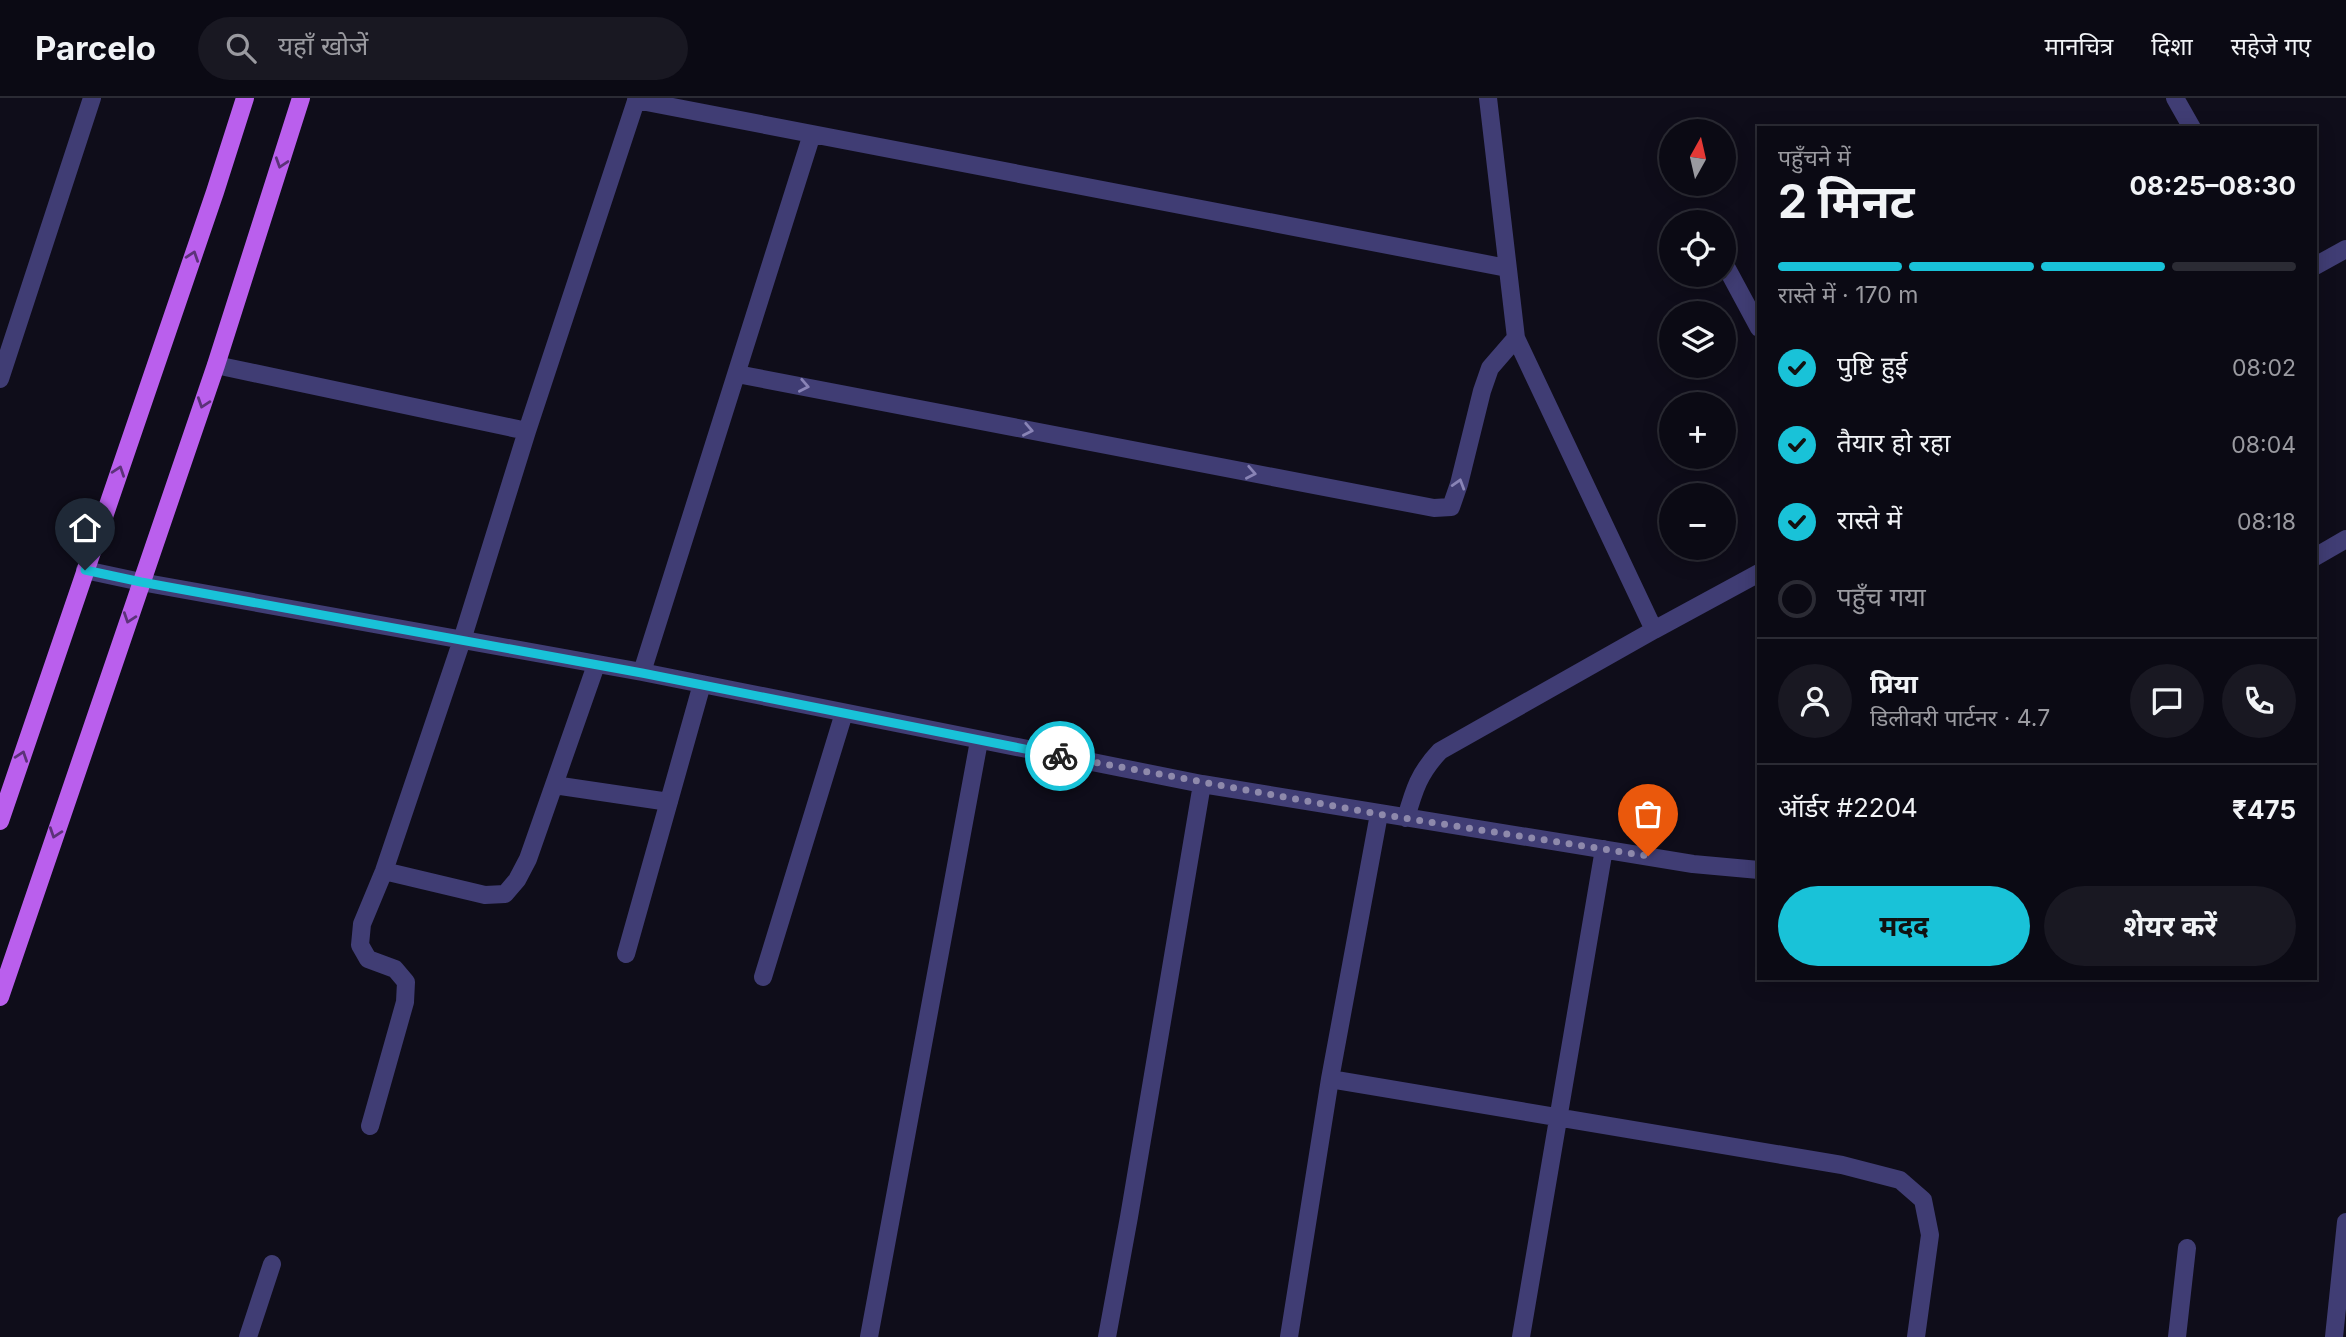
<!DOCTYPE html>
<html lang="hi">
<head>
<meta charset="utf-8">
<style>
	body { margin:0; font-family:Inter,"Noto Sans Devanagari",sans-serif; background:#191822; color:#f1f3f6; height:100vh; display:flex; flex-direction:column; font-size:26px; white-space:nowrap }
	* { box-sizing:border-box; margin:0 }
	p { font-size:23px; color:#9a9aa0 }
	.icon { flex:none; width:38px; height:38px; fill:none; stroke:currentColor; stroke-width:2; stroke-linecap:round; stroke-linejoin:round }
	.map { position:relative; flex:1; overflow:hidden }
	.side { position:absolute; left:1757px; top:28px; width:560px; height:854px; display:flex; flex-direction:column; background:#0b0a14; border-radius:0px; box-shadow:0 4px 18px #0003,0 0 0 2px #2b2b34 }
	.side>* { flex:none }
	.needle { width:46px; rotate:8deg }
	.buttons { position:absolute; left:1659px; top:21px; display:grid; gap:14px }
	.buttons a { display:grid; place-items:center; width:77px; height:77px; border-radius:50%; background:#0b0a14; box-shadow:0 4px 18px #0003,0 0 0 2px #2b2b34; font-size:35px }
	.pin { position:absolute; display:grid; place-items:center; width:60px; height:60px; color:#fff; margin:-72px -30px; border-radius:50% 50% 50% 0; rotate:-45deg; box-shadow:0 0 7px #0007 }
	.pin .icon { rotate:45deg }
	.courier { position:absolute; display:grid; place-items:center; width:70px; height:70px; margin:-35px; border:5px solid #19c2d8; border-radius:50%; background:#fff; color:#222; box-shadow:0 2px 9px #0007 }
	.head em { font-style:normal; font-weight:700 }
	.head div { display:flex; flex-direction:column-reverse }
	.head { display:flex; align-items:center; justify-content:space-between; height:119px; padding:0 21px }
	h1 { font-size:46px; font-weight:700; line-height:52px }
	.bar { display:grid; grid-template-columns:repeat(4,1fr); gap:10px 7px; align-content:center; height:84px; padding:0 21px }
	.bar i { height:9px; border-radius:5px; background:#2b2b34 }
	.bar .on { background:#19c2d8 }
	.bar p { grid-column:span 4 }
	.line { display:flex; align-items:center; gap:18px; padding:0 21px; border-top:2px solid #2b2b34 }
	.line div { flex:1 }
	.round { display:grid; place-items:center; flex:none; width:74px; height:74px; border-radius:37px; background:#191822 }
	ol { padding:0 21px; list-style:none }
	li { display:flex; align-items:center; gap:21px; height:77px }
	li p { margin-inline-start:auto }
	li .icon { padding:7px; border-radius:50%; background:#19c2d8; color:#111; stroke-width:4 }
	li:last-child { color:#9a9aa0 }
	li i { width:38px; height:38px; border:4px solid #2b2b34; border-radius:50% }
	.cta { display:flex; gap:14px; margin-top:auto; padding:14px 21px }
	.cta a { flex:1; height:80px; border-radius:42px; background:#19c2d8; color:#111; font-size:28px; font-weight:700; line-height:80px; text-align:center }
	.cta a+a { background:#191822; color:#f1f3f6 }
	header { display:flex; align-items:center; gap:42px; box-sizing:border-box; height:98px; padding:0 35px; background:#0b0a14; border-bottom:2px solid #2b2b34 }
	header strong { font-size:33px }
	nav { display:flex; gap:38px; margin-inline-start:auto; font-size:24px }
	.search { width:490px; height:63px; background:#191822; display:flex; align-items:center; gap:18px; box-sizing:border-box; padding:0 24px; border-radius:38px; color:#9a9aa0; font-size:26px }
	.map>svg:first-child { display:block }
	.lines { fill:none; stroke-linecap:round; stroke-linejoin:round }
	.service { stroke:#403d74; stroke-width:18 }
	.minor { stroke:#403d74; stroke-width:18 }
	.primary { stroke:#ba5fed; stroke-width:18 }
	.oneway { stroke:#5c3279 }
	.oneway2 { stroke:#8984b6 }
	.done { stroke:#8e89ab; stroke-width:7; stroke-dasharray:0 12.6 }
	.route { stroke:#19c2d8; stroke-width:9 }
</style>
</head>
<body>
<header>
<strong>Parcelo</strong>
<div class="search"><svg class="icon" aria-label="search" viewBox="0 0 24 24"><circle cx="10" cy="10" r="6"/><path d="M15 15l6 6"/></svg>यहाँ खोजें</div>
<nav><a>मानचित्र</a><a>दिशा</a><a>सहेजे गए</a></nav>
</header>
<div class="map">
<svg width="2346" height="1239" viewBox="0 0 2346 1239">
	<rect width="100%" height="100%" fill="#0f0d1a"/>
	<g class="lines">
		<path class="service" d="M 2177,1239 L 2187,1150
			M 2334,1239 L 2346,1124"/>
		<path class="minor" d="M 2175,0 L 2192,30
			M 636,2 L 1507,170
			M 1724,165 L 1759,230
			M 2315,168 L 2346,151
			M 216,267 L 527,333
			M 737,276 L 1434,410 L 1451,409 L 1459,386 L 1482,293 L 1490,270 L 1516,240
			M 0,281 L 92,0
			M 2315,459 L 2346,441
			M 85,472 L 141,484 L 642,574 L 1202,686 L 1693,766 L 1759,772
			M 1654,532 L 1759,475
			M 642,574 L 812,36
			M 554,687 L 669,704
			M 1406,720 C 1414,692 1419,675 1440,653 L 1654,532 L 1516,240 L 1488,0
			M 384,773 L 485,797 L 505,796 L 517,782 L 528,761 L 596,567
			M 626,856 L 702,586
			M 763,879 L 844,615
			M 1330,981 L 1842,1067 L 1900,1082 L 1923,1102 L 1930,1137 L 1916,1239
			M 370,1028 L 405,904 L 406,884 L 395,871 L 368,861 L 360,847 L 362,826 L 384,773 L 462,542 L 527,333 L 637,0
			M 248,1239 L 272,1166
			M 869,1239 L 979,643
			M 1107,1239 L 1129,1119 L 1202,686
			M 1289,1239 L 1330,981 L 1379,716
			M 1521,1239 L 1604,751"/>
		<path class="primary" d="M 0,723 L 215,94 L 245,0
			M 0,899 L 216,267 L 301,0"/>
	</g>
	<defs><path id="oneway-chevron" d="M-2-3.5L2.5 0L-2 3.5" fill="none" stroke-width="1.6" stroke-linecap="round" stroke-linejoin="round" transform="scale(1.75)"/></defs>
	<g class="oneway">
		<use href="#oneway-chevron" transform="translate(281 65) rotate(108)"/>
		<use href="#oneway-chevron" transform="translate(193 158) rotate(-71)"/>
		<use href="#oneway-chevron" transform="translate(203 305) rotate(109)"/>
		<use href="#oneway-chevron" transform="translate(119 373) rotate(-71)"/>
		<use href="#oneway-chevron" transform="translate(129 520) rotate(109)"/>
		<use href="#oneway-chevron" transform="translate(22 658) rotate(-71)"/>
		<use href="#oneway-chevron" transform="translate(55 735) rotate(109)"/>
	</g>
	<g class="oneway2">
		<use href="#oneway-chevron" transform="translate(804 288) rotate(11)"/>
		<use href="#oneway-chevron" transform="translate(1028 332) rotate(11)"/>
		<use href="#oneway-chevron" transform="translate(1251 375) rotate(11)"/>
		<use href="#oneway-chevron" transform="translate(1459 386) rotate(-73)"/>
	</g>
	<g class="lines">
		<path class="done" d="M 1060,658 L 1378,716 L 1648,758"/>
		<path class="route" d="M 85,472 L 141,484 L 642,575 L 1060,658"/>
	</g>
</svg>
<div class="buttons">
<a><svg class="needle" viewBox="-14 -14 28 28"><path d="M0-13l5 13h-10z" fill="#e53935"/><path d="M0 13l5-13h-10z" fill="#9a9aa0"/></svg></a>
<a><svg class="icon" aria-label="locate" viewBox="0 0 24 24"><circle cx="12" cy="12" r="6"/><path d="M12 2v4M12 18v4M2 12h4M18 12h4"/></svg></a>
<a><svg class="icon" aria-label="layers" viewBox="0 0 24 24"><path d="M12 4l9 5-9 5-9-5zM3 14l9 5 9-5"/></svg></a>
<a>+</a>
<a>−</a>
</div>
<div class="pin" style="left:1648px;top:758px;background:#ea580c"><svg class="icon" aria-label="bag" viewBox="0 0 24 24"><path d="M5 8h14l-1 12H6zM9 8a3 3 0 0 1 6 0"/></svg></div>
<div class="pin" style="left:85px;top:472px;background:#1f2937"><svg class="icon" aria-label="home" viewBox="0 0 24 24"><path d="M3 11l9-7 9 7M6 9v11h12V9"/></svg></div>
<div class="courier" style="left:1060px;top:658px"><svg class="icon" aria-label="bike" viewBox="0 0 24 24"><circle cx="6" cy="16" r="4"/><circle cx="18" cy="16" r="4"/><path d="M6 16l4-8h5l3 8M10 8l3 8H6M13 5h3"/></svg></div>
<section class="side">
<div class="head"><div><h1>2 मिनट</h1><p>पहुँचने में</p></div><em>08:25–08:30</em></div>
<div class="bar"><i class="on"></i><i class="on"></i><i class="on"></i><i></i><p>रास्ते में · 170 m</p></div>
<ol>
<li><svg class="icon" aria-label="check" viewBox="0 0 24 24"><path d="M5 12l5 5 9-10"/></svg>पुष्टि हुई<p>08:02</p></li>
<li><svg class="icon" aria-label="check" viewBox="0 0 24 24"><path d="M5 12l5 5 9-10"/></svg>तैयार हो रहा<p>08:04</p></li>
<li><svg class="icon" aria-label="check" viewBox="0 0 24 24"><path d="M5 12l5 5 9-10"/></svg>रास्ते में<p>08:18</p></li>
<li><i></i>पहुँच गया</li>
</ol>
<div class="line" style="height:126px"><a class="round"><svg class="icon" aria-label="person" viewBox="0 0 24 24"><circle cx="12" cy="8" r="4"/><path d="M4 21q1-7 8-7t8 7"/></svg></a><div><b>प्रिया</b><p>डिलीवरी पार्टनर · 4.7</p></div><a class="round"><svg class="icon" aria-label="chat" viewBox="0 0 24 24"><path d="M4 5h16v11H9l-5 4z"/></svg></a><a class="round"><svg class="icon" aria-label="phone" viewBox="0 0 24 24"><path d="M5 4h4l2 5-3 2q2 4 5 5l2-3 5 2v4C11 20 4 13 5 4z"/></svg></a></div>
<div class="line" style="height:91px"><div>ऑर्डर #2204</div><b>₹475</b></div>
<div class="cta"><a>मदद</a><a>शेयर करें</a></div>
</section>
</div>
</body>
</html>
